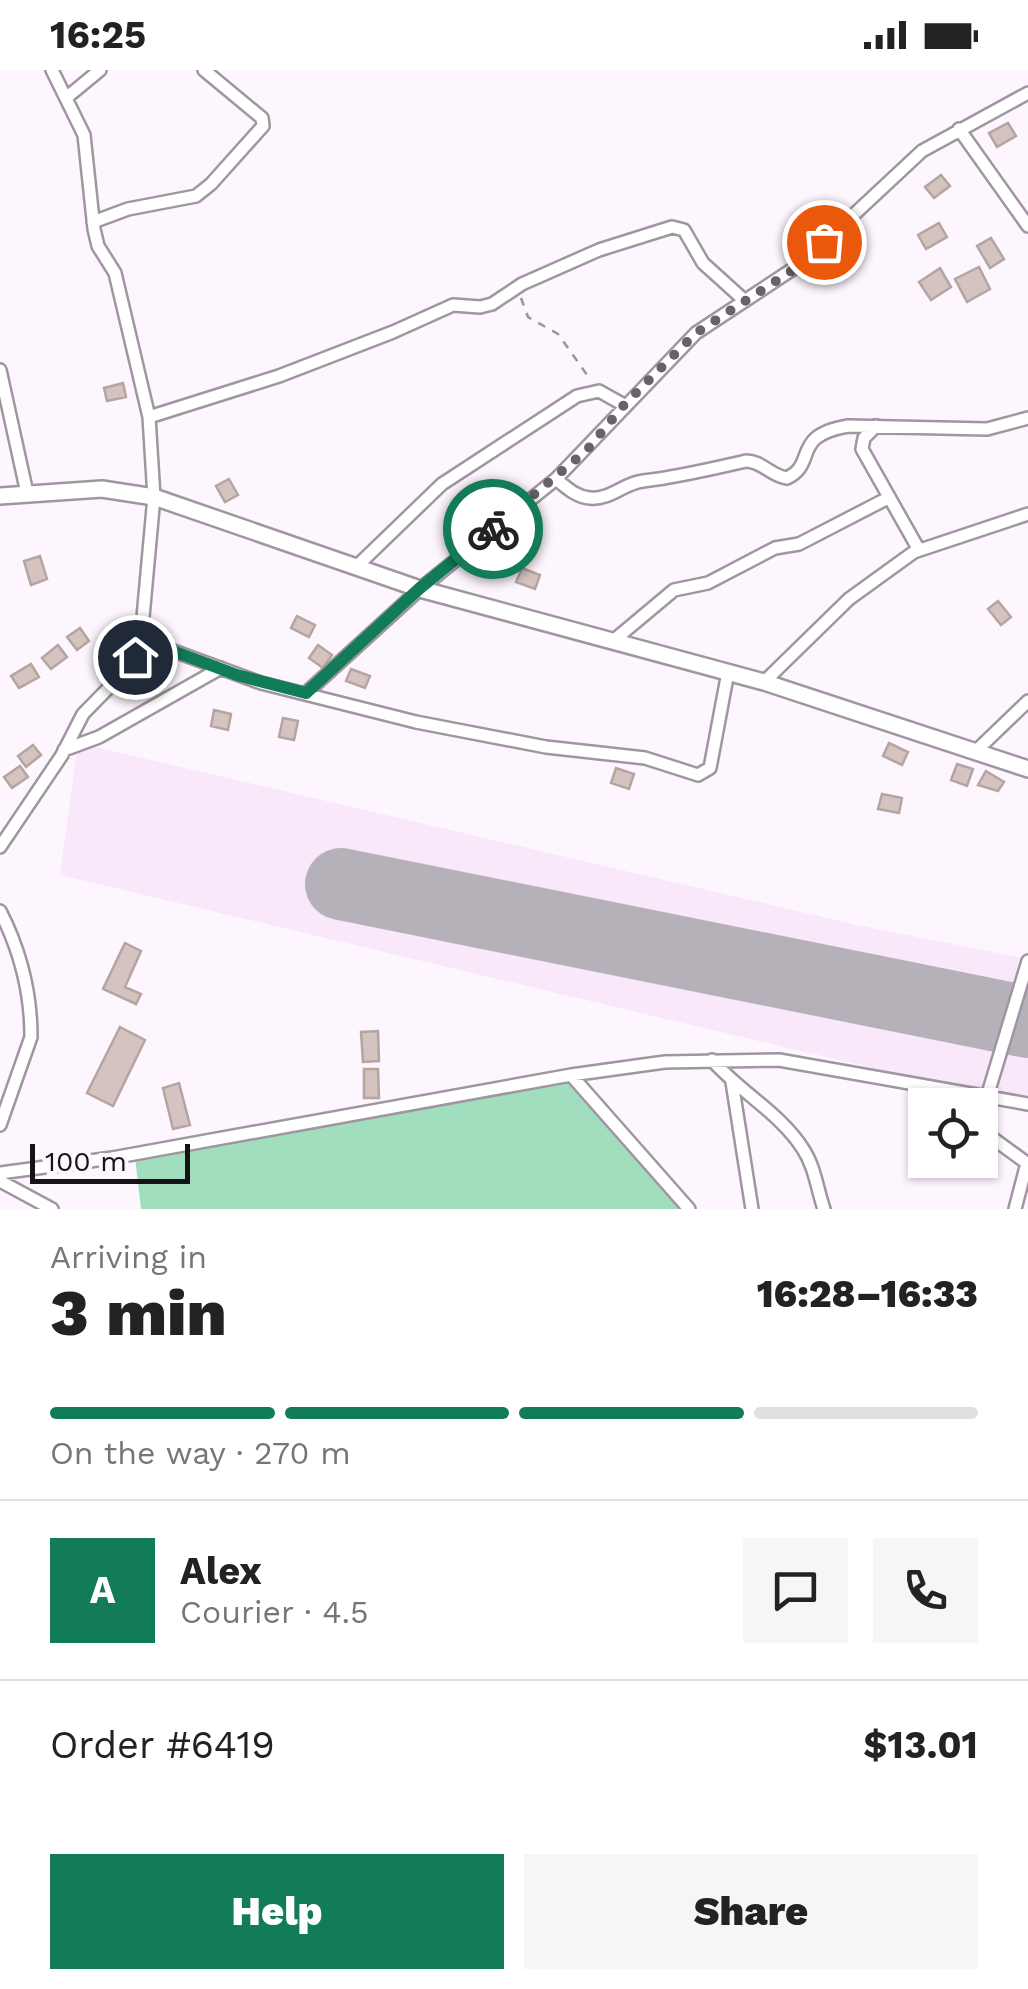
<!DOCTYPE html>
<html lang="en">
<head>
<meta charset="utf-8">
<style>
	body { margin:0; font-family:"Work Sans",sans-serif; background:#f6f6f6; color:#222; height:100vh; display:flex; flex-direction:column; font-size:38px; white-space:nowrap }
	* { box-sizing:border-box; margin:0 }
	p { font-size:32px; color:#767676 }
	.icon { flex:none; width:55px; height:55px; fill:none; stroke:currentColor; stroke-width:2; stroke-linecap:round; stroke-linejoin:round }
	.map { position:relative; height:1139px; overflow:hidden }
	.details { display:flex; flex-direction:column; background:#fff; flex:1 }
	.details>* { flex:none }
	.fabs { position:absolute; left:908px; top:1018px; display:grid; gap:20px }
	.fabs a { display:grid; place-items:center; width:90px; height:90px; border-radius:0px; background:#fff; box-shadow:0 2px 8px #0004; font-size:50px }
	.scale { position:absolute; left:30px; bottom:25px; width:160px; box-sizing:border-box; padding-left:10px; border:5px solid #161317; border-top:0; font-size:28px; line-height:35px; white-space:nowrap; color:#161317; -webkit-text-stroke:8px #fef6ff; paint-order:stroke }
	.pin { position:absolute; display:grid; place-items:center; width:85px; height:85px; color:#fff; margin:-42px; border:5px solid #fff; border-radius:50%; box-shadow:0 2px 10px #0007 }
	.courier { position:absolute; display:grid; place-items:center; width:100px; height:100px; margin:-50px; border:8px solid #117c57; border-radius:50%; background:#fff; color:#222; box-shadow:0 2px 12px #0007 }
	.head em { font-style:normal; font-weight:800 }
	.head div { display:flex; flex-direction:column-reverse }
	.head { display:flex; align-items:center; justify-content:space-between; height:170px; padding:0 50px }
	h1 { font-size:65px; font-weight:800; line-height:75px }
	.bar { display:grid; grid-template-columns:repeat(4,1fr); gap:15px 10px; align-content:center; height:120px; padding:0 50px }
	.bar i { height:12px; border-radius:8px; background:#e0e0e0 }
	.bar .current { background:#117c57 }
	.bar p { grid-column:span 4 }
	.line { display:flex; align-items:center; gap:25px; padding:0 50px; border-top:2px solid #e0e0e0 }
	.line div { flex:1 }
	.round { display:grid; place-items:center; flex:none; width:105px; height:105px; border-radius:0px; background:#f6f6f6 }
	.action { display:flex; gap:20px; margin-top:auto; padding:20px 50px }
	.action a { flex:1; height:115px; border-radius:0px; background:#117c57; color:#fff; font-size:40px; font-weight:800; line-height:115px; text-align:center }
	.action a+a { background:#f6f6f6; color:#222 }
	.status { display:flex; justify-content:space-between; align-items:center; height:70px; padding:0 50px; background:#fff; direction:ltr }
	.status svg { height:28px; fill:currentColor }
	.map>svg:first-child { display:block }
	.built { fill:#f8e8f9 }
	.green { fill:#a0debd }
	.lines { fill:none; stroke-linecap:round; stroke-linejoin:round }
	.runway { stroke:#b6b0b8; stroke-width:72 }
	.building { fill:#d4c3bf; stroke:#b5a5a1; stroke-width:2.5 }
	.minor-casing { stroke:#a096a1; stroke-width:16 }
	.tertiary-casing { stroke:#a096a1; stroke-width:20 }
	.path { stroke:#9a949b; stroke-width:2.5; stroke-dasharray:8 8; stroke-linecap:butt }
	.minor { stroke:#fff; stroke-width:11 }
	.tertiary { stroke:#fff; stroke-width:15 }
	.done { stroke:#676268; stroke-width:10; stroke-dasharray:0 18 }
	.route { stroke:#117c57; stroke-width:12 }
</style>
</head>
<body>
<div class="status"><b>16:25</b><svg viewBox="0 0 49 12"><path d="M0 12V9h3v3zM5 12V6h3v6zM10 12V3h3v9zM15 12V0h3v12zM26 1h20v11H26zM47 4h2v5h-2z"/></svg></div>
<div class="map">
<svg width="1028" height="1139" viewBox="0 0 1028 1139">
	<rect width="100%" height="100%" fill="#fef6ff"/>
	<path class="built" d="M 78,673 L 857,855 L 1028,889 L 1028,1035 L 60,805 Z"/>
	<path class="green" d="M 568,1006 L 687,1139 L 141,1139 L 135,1087 Z"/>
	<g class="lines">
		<path class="runway" d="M 341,814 L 1028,952"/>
	</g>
	<path class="building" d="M 1008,53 L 1016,66 L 997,77 L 989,63 Z
		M 941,105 L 950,116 L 934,128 L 925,117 Z
		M 939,153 L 947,167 L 926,179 L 918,165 Z
		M 991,168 L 1004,189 L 990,198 L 977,176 Z
		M 979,197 L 990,219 L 967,232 L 955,209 Z
		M 940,198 L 951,217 L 931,230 L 919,212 Z
		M 123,313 L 126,327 L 107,331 L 104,318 Z
		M 229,409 L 238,425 L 225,432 L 216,416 Z
		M 40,486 L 47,509 L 31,515 L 24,491 Z
		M 522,498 L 540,505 L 535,519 L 516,512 Z
		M 998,531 L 1011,547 L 1001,555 L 988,539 Z
		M 297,546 L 315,555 L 309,567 L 291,558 Z
		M 80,558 L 89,571 L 77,580 L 67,567 Z
		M 58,575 L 67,587 L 51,599 L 42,588 Z
		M 318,575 L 332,585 L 323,598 L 309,588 Z
		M 31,594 L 39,607 L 19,618 L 11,606 Z
		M 351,599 L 370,606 L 365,618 L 346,611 Z
		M 214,640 L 231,644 L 228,660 L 211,656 Z
		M 283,648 L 298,651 L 294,670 L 279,667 Z
		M 889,673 L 908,682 L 902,695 L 883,686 Z
		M 33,675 L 41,685 L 26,697 L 18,686 Z
		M 957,694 L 973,699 L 967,716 L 951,710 Z
		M 20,696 L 28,707 L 12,718 L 4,707 Z
		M 616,698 L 634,704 L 629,719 L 611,713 Z
		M 986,701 L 1004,712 L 998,721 L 978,715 Z
		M 882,724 L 902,728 L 899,743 L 878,739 Z
		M 125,873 L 141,881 L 125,917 L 141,924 L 136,934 L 103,919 Z
		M 120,957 L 145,970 L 113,1036 L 87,1023 Z
		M 378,961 L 379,991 L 363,992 L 361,962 Z
		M 364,999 L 378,999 L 379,1028 L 364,1028 Z
		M 179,1013 L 190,1055 L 173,1059 L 163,1018 Z"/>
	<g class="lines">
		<g class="minor-casing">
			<path id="minor" d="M 66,28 L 100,0
				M 959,59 L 1028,156
				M 93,152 L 128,139 L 196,126 L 211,114 L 263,56 L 262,48 L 204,0
				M 0,300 L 27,423
				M 149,347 L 279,306 L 393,262 L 453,235 L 480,237 L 492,234 L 522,214 L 599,180 L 672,157 L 684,160 L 703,193 L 745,231
				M 876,356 L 864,368 L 862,379 L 919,480
				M 556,409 C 567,418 576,427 590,428 C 610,430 624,413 643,411 C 678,407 711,399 746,391 C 762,391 771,406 787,408 C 818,393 790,366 848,356 L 987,359 L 1028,348
				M 356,497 L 442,414 L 577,326 L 599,321 L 624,335
				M 141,569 L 261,613 L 416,652 L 546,677 L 645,688 L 698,705 L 710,698 L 728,602
				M 613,571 L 674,520 L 708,513 L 775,478 L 799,474 L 888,428
				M 764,612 L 849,529 L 914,482 L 1028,444
				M 306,623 L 420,519 L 556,409 L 696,263 L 802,193 L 922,81 L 1028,23
				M 64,680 L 99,667 L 221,598
				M 976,681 L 1028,631
				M 0,777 L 62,685 L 83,644 L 131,595 L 141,569 L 154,427 L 149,347 L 115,203 L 98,176 L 94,159 L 84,65 L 52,0
				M 0,841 C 20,880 31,922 31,967 L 0,1055
				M 712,990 C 740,1022 781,1044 803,1079 C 815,1097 817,1119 824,1139
				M 571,1005 L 689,1139
				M 732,1012 L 752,1139
				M 987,1027 L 1028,891
				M 980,1059 L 1028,1094
				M 0,1103 L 112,1088 L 571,1005 L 665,992 L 779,990 L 1028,1034
				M 0,1111 L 52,1139
				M 1015,1139 L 1027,1093"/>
		</g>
		<g class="tertiary-casing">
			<path id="tertiary" d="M 0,426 L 102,419 L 154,427 L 420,519 L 764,612 L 1028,699"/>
		</g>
		<path class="path" d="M 521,228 L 528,247 L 558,264 L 590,309"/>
		<use href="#minor" class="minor"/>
		<use href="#tertiary" class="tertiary"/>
	</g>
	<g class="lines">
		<path class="done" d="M 493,459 L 587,380 L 624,335 L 696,263 L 796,198 L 824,172"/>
		<path class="route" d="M 135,587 L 141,569 L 237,605 L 306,623 L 420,518 L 493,459"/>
	</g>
</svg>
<div class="fabs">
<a><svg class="icon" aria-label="locate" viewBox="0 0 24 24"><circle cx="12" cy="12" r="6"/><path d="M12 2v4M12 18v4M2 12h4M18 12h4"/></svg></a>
</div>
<div class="scale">100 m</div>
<div class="pin" style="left:824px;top:172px;background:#ea580c"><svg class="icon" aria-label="bag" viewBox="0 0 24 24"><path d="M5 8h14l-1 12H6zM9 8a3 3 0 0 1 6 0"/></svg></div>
<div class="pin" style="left:135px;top:587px;background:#1f2937"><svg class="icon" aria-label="home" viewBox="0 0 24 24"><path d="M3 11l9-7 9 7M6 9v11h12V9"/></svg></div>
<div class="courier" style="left:493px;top:459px"><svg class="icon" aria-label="bike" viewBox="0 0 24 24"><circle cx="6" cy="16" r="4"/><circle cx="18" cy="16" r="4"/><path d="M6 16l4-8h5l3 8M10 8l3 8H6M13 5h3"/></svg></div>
</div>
<section class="details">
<div class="head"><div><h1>3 min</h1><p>Arriving in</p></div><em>16:28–16:33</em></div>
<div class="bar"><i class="current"></i><i class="current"></i><i class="current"></i><i></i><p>On the way · 270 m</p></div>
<div class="line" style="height:180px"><b class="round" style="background:#117c57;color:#fff">A</b><div><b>Alex</b><p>Courier · 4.5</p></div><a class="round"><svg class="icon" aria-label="chat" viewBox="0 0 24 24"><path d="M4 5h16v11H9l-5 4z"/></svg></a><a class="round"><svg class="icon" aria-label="phone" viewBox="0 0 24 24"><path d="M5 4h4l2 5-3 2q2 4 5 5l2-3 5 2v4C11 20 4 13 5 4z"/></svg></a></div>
<div class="line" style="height:130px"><div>Order #6419</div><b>$13.01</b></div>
<div class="action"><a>Help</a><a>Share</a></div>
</section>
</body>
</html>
